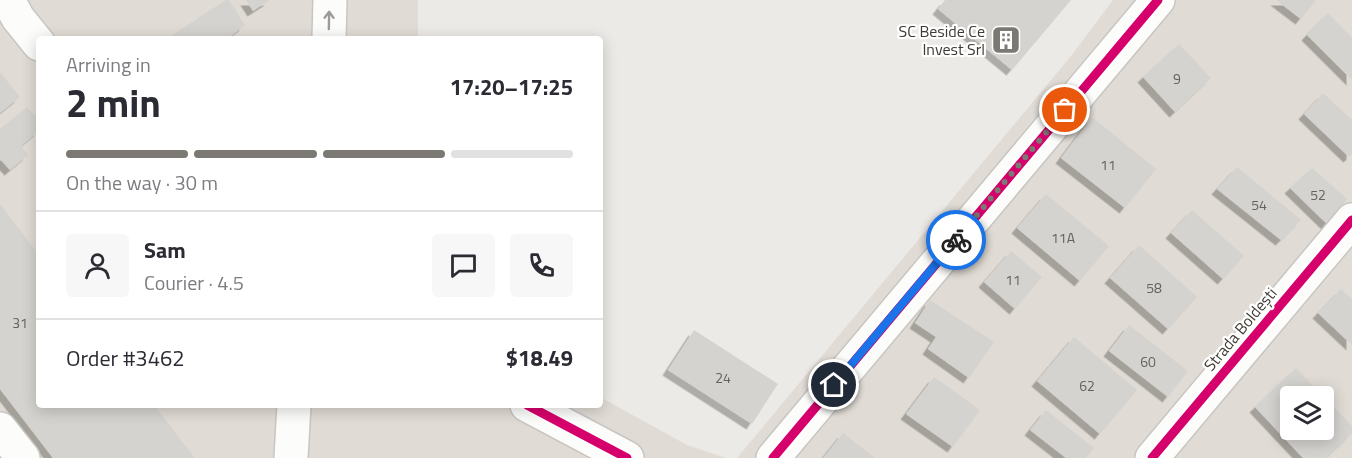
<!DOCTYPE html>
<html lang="en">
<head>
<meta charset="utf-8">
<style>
	body { margin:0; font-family:"Titillium Web",sans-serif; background:#f7f7f7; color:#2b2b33; height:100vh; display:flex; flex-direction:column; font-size:22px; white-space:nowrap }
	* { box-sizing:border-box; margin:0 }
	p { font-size:20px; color:#7c7c81 }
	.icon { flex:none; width:33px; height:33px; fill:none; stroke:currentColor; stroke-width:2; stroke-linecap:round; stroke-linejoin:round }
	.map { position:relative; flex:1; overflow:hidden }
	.panel { position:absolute; left:36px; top:36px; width:567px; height:372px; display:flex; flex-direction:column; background:#fff; border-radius:6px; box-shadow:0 3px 15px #0003 }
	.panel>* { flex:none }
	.controls { position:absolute; left:1280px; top:386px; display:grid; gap:12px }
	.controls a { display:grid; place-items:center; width:54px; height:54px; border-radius:6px; background:#fff; box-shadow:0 3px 15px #0003; font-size:30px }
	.pin { position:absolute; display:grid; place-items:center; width:51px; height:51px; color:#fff; margin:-26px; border:3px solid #fff; border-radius:50%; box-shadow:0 2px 6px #0007 }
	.courier { position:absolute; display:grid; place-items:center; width:60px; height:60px; margin:-30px; border:4px solid #1a73e8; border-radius:50%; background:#fff; color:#222; box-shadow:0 2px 8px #0007 }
	.headline em { font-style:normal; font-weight:700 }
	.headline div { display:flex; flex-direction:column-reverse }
	.headline { display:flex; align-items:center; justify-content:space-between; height:102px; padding:0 30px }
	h1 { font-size:39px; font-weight:700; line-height:45px }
	.bar { display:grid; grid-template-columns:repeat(4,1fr); gap:9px 6px; align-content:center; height:72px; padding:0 30px }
	.bar i { height:8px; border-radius:4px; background:#e1e1e2 }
	.bar .current { background:#7c7873 }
	.bar p { grid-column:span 4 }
	.line { display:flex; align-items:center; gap:15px; padding:0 30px; border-top:2px solid #e1e1e2 }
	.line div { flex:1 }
	.round { display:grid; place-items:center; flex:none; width:63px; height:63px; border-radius:6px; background:#f7f7f7 }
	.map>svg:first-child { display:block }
	.residential { fill:#e0dbd4; fill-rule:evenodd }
	.building { fill:#d5d3cf; filter:url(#shadow) }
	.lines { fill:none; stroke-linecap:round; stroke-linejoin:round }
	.minor-casing { stroke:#c8c6c3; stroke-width:36 }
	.minor { stroke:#fcfcfb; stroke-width:33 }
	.cycleway-casing { stroke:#fff; stroke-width:13 }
	.cycleway { stroke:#d6006c; stroke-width:9 }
	.oneway { stroke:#9e9b98 }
	.done { stroke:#7c7873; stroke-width:6; stroke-dasharray:0 10.8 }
	.route { stroke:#1a73e8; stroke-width:8 }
	.labels { text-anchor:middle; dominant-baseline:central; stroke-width:4.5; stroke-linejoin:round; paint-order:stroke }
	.number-label { font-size:14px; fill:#66615c }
	.poi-label { font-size:16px; fill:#403a34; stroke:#fff; text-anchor:end }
	.street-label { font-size:16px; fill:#403a34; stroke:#fff }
</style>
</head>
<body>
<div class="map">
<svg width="1352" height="458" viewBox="0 0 1352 458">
	<defs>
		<filter id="shadow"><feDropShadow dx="-5.5" dy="5.5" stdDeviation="0" flood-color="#0004"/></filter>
	</defs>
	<rect width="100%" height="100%" fill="#eceae7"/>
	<path class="residential" d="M 0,0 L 418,0 L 418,39 L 39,39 L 39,405 L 600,405 L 600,397 L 687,445 L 726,458 L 0,458 Z
		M 1113,0 L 1352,0 L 1352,458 L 737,458 L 1071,56 ZM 1290,396 L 1323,396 L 1323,429 L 1290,429 Z"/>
	<path class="building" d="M 226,0 L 229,0 L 245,25 L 227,39 L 166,39 Z
		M 246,0 L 270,0 L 253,11 Z
		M 945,0 L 1071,0 L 1012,70 L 938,9 Z
		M 1276,0 L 1316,0 L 1301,19 Z
		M 1328,13 L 1352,38 L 1352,80 L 1307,35 Z
		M 1179,44 L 1211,78 L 1175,112 L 1143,77 Z
		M 0,72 L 20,97 L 0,113 Z
		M 1323,93 L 1352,120 L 1352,154 L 1349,157 L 1304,114 Z
		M 27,107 L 39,120 L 39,131 L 21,146 L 28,155 L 10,170 L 1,160 L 0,161 L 0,129 Z
		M 1092,117 L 1156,169 L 1125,208 L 1061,158 Z
		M 1237,167 L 1301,220 L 1281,240 L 1217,189 Z
		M 1312,168 L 1347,199 L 1327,224 L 1290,188 Z
		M 1046,194 L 1109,246 L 1080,281 L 1017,228 Z
		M 0,204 L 39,255 L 39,405 L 154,405 L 195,458 L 53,458 L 0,389 Z
		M 1192,210 L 1244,256 L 1223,279 L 1171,233 Z
		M 1139,245 L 1197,297 L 1168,329 L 1110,278 Z
		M 1011,251 L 1042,277 L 1015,309 L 984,282 Z
		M 1341,289 L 1352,299 L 1352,345 L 1318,313 Z
		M 930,300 L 994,342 L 969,378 L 928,349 L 936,337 L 915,323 Z
		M 1129,325 L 1188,371 L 1168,397 L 1109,351 Z
		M 694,330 L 778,384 L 752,424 L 668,370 Z
		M 1074,337 L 1137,390 L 1100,434 L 1037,381 Z
		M 1296,368 L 1323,396 L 1290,396 L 1290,429 L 1323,429 L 1323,396 L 1352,426 L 1352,433 L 1326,458 L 1303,458 L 1255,407 Z
		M 934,377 L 980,410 L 953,447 L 906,414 Z
		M 1046,410 L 1094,448 L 1086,458 L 1066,458 L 1030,430 Z
		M 843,433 L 875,458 L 823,458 Z"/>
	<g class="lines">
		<g class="minor-casing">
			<path id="minor" d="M 8,0 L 18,18 L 39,44
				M 329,39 L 330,0
				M 527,405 L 627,458
				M 0,429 L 23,458
				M 291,458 L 294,405
				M 773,458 L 1158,0
				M 1152,458 L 1352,220"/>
		</g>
		<use href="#minor" class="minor"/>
		<g class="cycleway-casing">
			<path id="cycleway" d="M 527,405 L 627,458
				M 773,458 L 1158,0
				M 1152,458 L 1352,220"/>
		</g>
		<use href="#cycleway" class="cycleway"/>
	</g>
	<defs><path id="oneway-shaft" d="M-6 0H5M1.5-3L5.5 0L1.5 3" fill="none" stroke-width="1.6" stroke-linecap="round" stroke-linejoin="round" transform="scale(1.5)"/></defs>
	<use class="oneway" href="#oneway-shaft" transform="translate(329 20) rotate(-89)"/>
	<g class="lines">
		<path class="done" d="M 956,240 L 1065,110"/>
		<path class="route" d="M 834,385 L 956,240"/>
	</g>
	<defs>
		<g id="building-square" transform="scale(1.5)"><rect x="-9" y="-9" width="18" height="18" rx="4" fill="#7c7873" stroke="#fff"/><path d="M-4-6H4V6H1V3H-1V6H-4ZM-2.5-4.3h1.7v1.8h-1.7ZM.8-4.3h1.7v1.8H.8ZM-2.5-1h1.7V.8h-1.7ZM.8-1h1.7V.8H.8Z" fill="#fff"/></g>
	</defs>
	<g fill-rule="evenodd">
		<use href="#building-square" x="1006" y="40"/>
	</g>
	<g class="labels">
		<g class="number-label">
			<text x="1177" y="78">9</text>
			<text x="1108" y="164">11</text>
			<text x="1318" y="194">52</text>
			<text x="1259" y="204">54</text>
			<text x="1063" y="237">11A</text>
			<text x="1013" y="279">11</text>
			<text x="1154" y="287">58</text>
			<text x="20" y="322">31</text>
			<text x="1148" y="361">60</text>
			<text x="723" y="377">24</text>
			<text x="1087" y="385">62</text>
		</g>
		<g class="poi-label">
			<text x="985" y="31">SC Beside Ce<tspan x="985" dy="18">Invest Srl</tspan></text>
		</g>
		<g class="street-label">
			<text transform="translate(1240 329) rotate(-50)">Strada Boldești</text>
		</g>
	</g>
</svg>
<div class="controls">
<a><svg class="icon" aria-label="layers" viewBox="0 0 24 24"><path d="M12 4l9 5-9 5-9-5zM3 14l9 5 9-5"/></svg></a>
</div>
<div class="pin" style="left:1065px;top:110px;background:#ea580c"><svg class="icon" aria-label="bag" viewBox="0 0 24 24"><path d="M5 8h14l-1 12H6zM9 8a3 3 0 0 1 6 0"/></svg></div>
<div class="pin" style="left:834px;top:385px;background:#1f2937"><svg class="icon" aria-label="home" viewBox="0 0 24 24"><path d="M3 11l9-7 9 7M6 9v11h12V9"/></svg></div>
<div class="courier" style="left:956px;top:240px"><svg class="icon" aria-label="bike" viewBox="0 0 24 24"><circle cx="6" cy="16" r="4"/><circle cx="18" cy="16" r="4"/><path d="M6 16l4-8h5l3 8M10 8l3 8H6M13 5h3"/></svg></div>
<section class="panel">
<div class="headline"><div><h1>2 min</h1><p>Arriving in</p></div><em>17:20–17:25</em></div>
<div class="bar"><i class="current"></i><i class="current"></i><i class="current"></i><i></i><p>On the way · 30 m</p></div>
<div class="line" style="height:108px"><a class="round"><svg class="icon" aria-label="person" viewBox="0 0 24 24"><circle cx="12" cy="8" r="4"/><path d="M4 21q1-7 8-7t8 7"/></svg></a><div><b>Sam</b><p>Courier · 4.5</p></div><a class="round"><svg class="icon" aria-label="chat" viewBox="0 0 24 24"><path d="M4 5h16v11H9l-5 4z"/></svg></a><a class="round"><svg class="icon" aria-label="phone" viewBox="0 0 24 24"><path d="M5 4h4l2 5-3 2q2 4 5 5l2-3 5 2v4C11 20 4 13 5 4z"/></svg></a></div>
<div class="line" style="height:78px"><div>Order #3462</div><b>$18.49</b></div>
</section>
</div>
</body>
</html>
